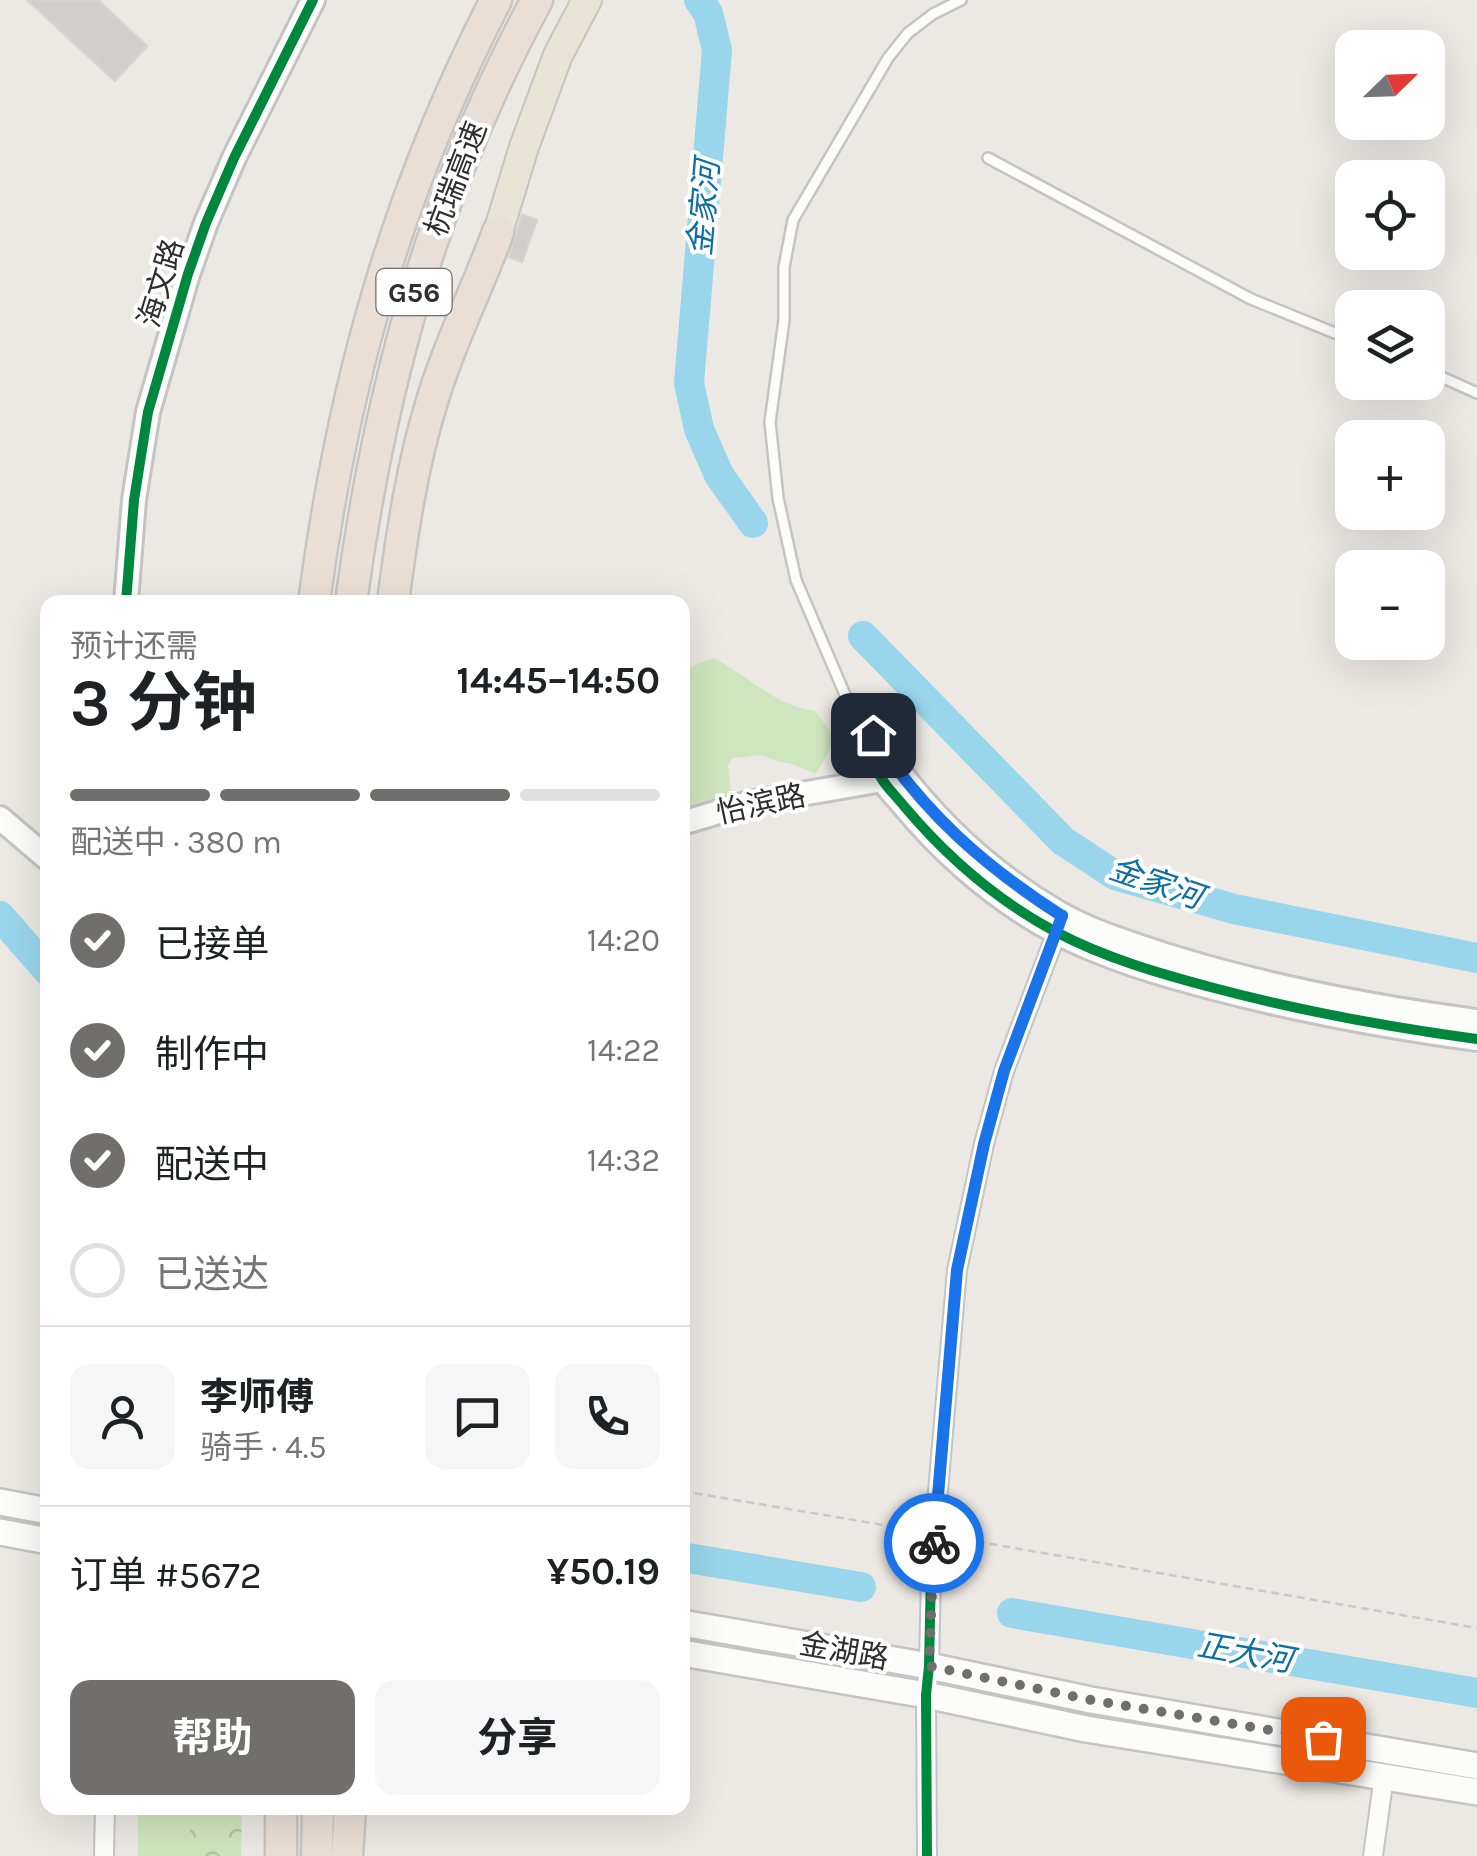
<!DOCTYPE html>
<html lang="zh">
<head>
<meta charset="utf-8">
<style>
	body { margin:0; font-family:Karla,"Noto Sans SC",sans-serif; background:#f6f6f6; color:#202124; height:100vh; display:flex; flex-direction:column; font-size:38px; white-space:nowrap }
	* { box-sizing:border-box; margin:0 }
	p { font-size:32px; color:#757577 }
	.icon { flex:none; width:55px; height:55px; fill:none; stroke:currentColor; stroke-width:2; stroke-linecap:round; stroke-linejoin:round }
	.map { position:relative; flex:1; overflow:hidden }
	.side { position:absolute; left:40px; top:595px; width:650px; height:1220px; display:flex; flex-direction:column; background:#fff; border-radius:20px; box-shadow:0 10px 40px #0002 }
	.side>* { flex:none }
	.needle { width:65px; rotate:67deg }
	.fabs { position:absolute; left:1335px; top:30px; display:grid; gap:20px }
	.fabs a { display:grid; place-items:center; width:110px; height:110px; border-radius:20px; background:#fff; box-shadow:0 10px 40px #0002; font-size:50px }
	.pin { position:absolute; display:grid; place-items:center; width:85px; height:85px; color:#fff; margin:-42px; border-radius:20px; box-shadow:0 5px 15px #0006 }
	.courier { position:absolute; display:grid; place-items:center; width:100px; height:100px; margin:-50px; border:8px solid #1a73e8; border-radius:50%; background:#fff; color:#222; box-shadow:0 2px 12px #0007 }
	.headline em { font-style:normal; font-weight:700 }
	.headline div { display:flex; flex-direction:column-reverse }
	.headline { display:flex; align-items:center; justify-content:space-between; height:170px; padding:0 30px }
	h1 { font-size:65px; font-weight:700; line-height:75px }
	.bar { display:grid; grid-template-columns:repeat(4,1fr); gap:15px 10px; align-content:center; height:120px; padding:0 30px }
	.bar i { height:12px; border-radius:8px; background:#e0e0e0 }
	.bar .active { background:#706f6e }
	.bar p { grid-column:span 4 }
	.line { display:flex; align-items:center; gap:25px; padding:0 30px; border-top:2px solid #e0e0e0 }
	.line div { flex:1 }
	.round { display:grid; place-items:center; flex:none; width:105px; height:105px; border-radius:20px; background:#f6f6f6 }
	ol { padding:0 30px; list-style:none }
	li { display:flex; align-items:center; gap:30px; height:110px }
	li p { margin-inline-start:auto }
	li .icon { padding:10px; border-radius:50%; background:#706f6e; color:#fff; stroke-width:4 }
	li:last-child { color:#757577 }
	li i { width:55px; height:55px; border:5px solid #e0e0e0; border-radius:50% }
	.primary-button { display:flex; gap:20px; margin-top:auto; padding:20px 30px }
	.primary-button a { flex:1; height:115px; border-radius:20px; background:#706f6e; color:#fff; font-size:40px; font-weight:700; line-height:115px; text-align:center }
	.primary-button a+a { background:#f6f6f6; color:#202124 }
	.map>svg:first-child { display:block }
	.grass { fill:#cee6be }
	.forest { fill:url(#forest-crowns) }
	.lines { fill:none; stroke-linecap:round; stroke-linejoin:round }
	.river { stroke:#99d6ec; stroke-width:30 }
	.building { fill:#d1cecb; stroke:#d7d4d0; stroke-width:2.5 }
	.service-casing { stroke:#c5c4c5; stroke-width:14 }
	.minor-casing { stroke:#c5c4c5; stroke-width:22 }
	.tertiary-casing { stroke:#c5c4c5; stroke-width:28 }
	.secondary-casing { stroke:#c5c4c5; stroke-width:30 }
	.primary-casing { stroke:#c6c5c4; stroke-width:32 }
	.motorway-casing { stroke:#c6c5c4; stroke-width:35 }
	.path { stroke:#c9c9c8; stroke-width:2.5; stroke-dasharray:8 5; stroke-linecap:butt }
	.service { stroke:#fcfcfb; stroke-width:9 }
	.minor { stroke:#fcfcfb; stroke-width:18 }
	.tertiary { stroke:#fcfcfb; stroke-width:22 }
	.secondary { stroke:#fcfcfb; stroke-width:25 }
	.primary { stroke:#e8e4d6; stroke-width:28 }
	.motorway { stroke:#eadfd6; stroke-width:30 }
	.cycleway-casing { stroke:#fff; stroke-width:16 }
	.cycleway { stroke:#00873e; stroke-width:10 }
	.done { stroke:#706f6e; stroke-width:10; stroke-dasharray:0 18 }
	.route { stroke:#1a73e8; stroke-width:12 }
	.labels { text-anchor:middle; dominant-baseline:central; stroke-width:8; stroke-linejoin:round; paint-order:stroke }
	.shield { fill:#fff; stroke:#6d6d6d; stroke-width:2.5 }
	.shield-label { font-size:28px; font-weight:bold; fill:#2e2e2e }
	.street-label { font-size:30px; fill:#2e2e2e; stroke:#fff }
	.water-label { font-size:32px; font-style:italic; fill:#0d6fa3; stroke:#fff }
</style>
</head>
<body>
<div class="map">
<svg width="1477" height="1856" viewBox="0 0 1477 1856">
	<defs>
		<pattern id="forest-crowns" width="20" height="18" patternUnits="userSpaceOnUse" patternTransform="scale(2.5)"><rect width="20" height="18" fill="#cee6be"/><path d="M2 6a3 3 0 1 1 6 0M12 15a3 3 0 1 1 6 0" fill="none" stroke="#b1c6a4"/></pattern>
	</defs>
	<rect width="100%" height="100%" fill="#ece8e4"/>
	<path class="grass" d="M 713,658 C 749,675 774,706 815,711 L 836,739 L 816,774 L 789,763 L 779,762 L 761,755 L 732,758 L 728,766 L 732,798 L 683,813 L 683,670 Z
		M 138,1808 L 190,1808 L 190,1856 L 138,1856 Z"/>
	<path class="forest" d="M 190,1808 L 242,1808 L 241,1856 L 190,1856 Z"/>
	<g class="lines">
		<path class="river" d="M 699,0 L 708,13 L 717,50 L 689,383 L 699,429 L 719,475 L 753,523
			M 863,636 L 1063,841 L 1115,875 L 1234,909 L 1477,958
			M 0,916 L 48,971
			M 682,1557 L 861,1587
			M 1012,1613 L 1477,1693"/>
	</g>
	<path class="building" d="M 27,0 L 98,0 L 147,46 L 115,81 Z
		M 522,215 L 537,220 L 522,262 L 509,257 Z"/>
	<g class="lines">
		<g class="service-casing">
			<path id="service" d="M 988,158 L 1251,299 L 1352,340
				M 1428,371 L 1477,393
				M 849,704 L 796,580 L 778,498 L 770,422 L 784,320 L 784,267 L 793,220 L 888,58 L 908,33 L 933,14 L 961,0"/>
		</g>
		<g class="minor-casing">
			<path id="minor" d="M 104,1856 L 105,1808
				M 927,1856 L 926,1695 L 929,1666 L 931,1573 L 957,1270 L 984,1144 L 1004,1071 L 1061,921
				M 1373,1856 L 1384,1776"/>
		</g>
		<g class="tertiary-casing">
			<path id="tertiary" d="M 126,602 L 134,500 L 148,412 L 188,274 L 206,223 L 234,158 L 313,0
				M 850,706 C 858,731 867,754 880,776 C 886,787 896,796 904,806 C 946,856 998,901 1056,932 C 1105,958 1161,974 1214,988 C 1301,1011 1388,1027 1477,1039
				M 874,736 C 922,809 983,869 1059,913 C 1092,932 1129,943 1165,955 C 1267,987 1371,1007 1477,1021
				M 0,818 L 48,859
				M 682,823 L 749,803 L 894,778"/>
		</g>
		<g class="secondary-casing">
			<path id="secondary" d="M 0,1502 L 48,1511
				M 0,1532 L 48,1541
				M 682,1623 L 929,1666 L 1091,1700 L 1477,1766
				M 682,1653 L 926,1695 L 1086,1729 L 1477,1792"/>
		</g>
		<g class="primary-casing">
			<path id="primary" d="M 498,232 L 524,147 L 558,55 L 587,0"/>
		</g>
		<g class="motorway-casing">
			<path id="motorway" d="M 314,602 C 343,385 395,196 496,0
				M 351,602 C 380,388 433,191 537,0
				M 393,602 C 402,534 412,464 433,398 C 450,341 478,288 498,232
				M 281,1856 L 281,1808
				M 317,1856 L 318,1808
				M 347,1856 L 350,1808"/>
		</g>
		<path class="path" d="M 682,1491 L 919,1531
			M 951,1537 L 1477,1628"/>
		<use href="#service" class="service"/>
		<use href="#minor" class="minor"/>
		<use href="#tertiary" class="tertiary"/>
		<use href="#secondary" class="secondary"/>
		<use href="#primary" class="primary"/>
		<use href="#motorway" class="motorway"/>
		<g class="cycleway-casing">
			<path id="cycleway" d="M 126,602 L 134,500 L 148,412 L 188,274 L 206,223 L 234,158 L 313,0
				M 850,706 C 858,731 867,754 880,776 C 886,787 896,796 904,806 C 946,856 998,901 1056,932 C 1105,958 1161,974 1214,988 C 1301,1011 1388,1027 1477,1039
				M 927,1856 L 926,1695 L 929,1666 L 931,1573 L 957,1270 L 984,1144 L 1004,1071 L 1063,915"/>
		</g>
		<use href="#cycleway" class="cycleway"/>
	</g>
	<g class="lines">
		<path class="done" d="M 934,1543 L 929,1666 L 1091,1700 L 1323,1739"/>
		<path class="route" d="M 873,735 C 924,813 984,866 1062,916 L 1004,1071 L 984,1144 L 957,1270 L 934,1543"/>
	</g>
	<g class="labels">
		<rect class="shield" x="376.5" y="269" width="75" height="46" rx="8"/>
		<g class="shield-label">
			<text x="414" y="292">G56</text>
		</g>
		<g class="street-label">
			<text transform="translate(456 179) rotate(-69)">杭瑞高速</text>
			<text transform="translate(161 283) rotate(-73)">海文路</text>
			<text transform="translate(761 804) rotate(-12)">怡滨路</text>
			<text transform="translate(844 1651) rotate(10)">金湖路</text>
		</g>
		<g class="water-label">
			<text transform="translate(704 208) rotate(-85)">金家河</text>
			<text transform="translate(1156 883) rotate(19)">金家河</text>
			<text transform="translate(1245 1653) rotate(10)">正大河</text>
		</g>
	</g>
</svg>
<div class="fabs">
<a><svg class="needle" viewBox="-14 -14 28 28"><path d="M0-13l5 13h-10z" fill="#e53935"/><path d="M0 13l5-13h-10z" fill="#757577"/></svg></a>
<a><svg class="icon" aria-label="locate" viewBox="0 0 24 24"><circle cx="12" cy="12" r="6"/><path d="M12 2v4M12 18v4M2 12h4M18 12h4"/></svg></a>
<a><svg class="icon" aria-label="layers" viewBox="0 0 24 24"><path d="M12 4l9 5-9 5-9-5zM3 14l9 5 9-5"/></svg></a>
<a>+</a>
<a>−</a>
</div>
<div class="pin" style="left:1323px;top:1739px;background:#ea580c"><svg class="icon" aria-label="bag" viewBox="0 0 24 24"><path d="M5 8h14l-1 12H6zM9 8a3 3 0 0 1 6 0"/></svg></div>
<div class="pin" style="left:873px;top:735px;background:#1f2937"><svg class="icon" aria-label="home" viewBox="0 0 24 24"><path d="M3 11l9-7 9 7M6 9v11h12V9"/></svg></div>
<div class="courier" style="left:934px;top:1543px"><svg class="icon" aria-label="bike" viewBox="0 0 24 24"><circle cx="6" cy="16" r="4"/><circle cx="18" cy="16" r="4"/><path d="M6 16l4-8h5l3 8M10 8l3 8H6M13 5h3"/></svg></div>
<section class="side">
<div class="headline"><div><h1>3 分钟</h1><p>预计还需</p></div><em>14:45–14:50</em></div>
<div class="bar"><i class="active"></i><i class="active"></i><i class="active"></i><i></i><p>配送中 · 380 m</p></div>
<ol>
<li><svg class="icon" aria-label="check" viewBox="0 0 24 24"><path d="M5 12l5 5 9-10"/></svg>已接单<p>14:20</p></li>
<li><svg class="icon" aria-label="check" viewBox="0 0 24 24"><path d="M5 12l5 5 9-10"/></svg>制作中<p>14:22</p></li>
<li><svg class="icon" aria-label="check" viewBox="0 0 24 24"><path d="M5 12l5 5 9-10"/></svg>配送中<p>14:32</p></li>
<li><i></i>已送达</li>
</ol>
<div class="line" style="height:180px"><a class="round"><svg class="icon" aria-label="person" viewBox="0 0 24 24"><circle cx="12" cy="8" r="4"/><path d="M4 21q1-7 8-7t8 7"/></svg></a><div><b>李师傅</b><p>骑手 · 4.5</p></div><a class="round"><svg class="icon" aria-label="chat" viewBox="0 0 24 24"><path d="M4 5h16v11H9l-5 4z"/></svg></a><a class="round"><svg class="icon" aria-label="phone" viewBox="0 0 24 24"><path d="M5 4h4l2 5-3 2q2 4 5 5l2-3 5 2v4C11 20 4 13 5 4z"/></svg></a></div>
<div class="line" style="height:130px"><div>订单 #5672</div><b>¥50.19</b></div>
<div class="primary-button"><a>帮助</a><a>分享</a></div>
</section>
</div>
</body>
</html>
